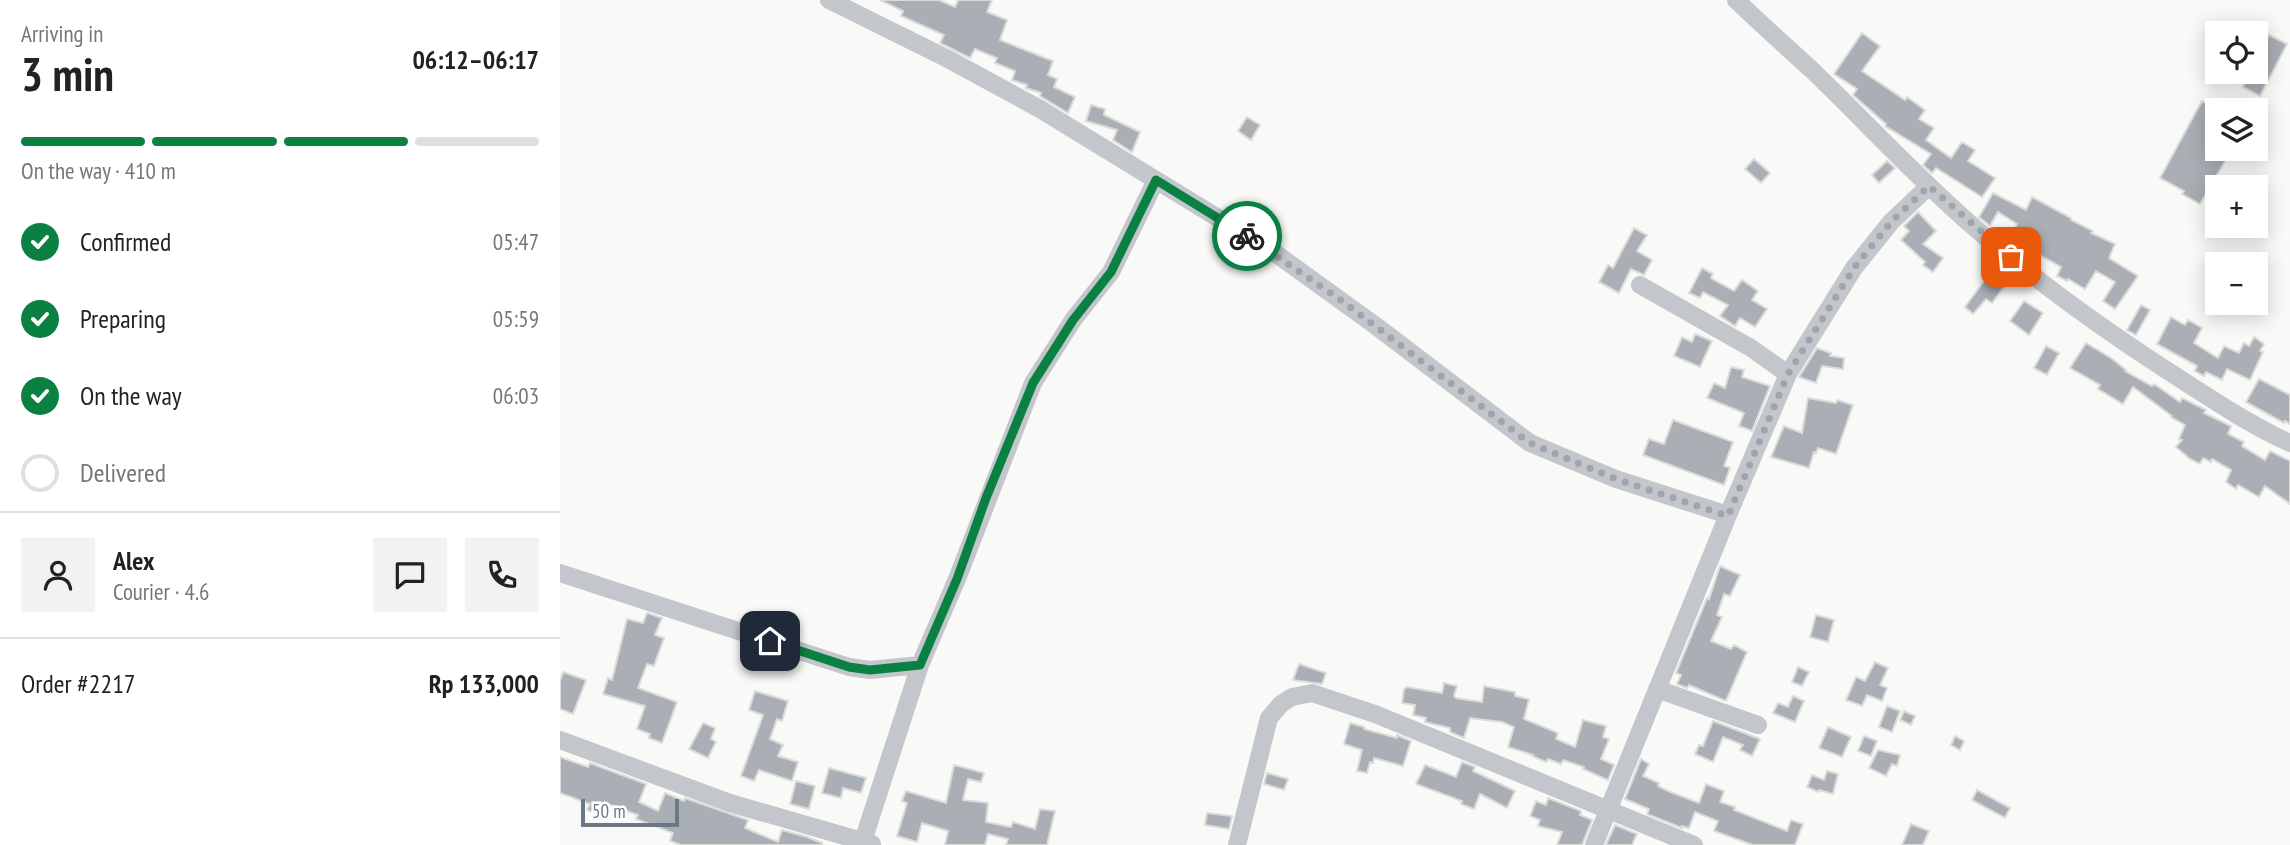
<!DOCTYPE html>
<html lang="en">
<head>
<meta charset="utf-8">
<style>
	body { margin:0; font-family:"PT Sans Narrow",sans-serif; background:#f2f2f2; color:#222; height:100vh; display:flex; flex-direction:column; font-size:26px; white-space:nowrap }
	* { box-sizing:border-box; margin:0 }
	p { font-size:23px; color:#767676 }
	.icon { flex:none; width:38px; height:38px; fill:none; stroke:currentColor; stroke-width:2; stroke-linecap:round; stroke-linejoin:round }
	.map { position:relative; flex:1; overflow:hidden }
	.details { display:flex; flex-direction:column; background:#fff; width:560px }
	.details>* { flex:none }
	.fabs { position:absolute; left:1645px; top:21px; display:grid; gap:14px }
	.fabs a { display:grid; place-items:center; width:63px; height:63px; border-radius:0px; background:#fff; box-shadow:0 4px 18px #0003; font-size:35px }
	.scale { position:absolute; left:21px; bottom:18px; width:98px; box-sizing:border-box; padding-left:7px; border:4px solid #6b7885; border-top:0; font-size:19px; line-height:24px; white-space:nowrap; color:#6b7885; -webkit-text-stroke:5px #fff; paint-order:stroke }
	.pin { position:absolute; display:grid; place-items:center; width:60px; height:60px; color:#fff; margin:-30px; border-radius:14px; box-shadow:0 4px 10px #0006 }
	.courier { position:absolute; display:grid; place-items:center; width:70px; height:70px; margin:-35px; border:5px solid #0b8043; border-radius:50%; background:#fff; color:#222; box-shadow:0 2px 9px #0007 }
	.summary em { font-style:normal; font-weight:800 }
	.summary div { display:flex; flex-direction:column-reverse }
	.summary { display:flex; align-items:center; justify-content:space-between; height:119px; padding:0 21px }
	h1 { font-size:46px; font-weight:800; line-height:52px }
	.bar { display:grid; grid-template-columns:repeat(4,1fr); gap:10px 7px; align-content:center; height:84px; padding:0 21px }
	.bar i { height:9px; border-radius:5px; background:#e0e0e0 }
	.bar .selected { background:#0b8043 }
	.bar p { grid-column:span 4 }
	.line { display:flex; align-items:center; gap:18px; padding:0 21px; border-top:2px solid #e0e0e0 }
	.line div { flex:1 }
	.round { display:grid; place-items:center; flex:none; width:74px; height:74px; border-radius:0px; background:#f2f2f2 }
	ol { padding:0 21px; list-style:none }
	li { display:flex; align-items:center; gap:21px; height:77px }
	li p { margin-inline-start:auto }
	li .icon { padding:7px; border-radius:50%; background:#0b8043; color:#fff; stroke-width:4 }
	li:last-child { color:#767676 }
	li i { width:38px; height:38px; border:4px solid #e0e0e0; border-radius:50% }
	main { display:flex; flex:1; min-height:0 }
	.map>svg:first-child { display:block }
	.building { fill:#a9afb5; stroke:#dbdbd9; stroke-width:2 }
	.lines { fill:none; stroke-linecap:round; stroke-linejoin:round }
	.minor { stroke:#c3c6ca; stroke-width:18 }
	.done { stroke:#9da5ad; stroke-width:7; stroke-dasharray:0 12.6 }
	.route { stroke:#0b8043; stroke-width:9 }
</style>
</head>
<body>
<main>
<section class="details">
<div class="summary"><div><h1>3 min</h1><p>Arriving in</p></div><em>06:12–06:17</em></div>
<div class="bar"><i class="selected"></i><i class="selected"></i><i class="selected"></i><i></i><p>On the way · 410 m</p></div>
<ol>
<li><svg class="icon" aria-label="check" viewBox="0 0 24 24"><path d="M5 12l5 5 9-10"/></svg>Confirmed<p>05:47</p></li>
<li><svg class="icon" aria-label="check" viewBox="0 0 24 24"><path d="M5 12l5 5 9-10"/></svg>Preparing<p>05:59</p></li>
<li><svg class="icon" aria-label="check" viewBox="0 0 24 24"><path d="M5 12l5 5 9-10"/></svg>On the way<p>06:03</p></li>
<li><i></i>Delivered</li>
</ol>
<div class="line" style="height:126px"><a class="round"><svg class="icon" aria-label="person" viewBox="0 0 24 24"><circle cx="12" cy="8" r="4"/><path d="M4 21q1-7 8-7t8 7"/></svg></a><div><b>Alex</b><p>Courier · 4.6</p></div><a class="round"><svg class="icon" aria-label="chat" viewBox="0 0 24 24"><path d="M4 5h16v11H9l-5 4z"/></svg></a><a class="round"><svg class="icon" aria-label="phone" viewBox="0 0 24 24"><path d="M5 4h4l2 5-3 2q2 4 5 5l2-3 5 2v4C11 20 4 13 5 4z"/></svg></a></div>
<div class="line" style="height:91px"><div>Order #2217</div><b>Rp 133,000</b></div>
</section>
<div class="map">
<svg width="1730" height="845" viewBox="0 0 1730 845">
	<rect width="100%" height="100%" fill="#f9f9f7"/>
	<path class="building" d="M 320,0 L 379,0 L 395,7 L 398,0 L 432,0 L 427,12 L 447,20 L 440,40 L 493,61 L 488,75 L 497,79 L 494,87 L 515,97 L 508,113 L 480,96 L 481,93 L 466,88 L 467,85 L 452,80 L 455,71 L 435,63 L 437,58 L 415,49 L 410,58 L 380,43 L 384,35 L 341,16 L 343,11 Z
		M 1302,33 L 1320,46 L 1302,71 L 1345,100 L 1347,97 L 1365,110 L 1359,119 L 1374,128 L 1366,140 L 1391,158 L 1402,142 L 1415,150 L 1408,161 L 1435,178 L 1422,197 L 1376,168 L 1372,173 L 1363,165 L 1371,154 L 1325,126 L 1326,124 L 1293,95 L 1297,89 L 1274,74 Z
		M 1709,35 L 1727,44 L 1700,96 L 1683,87 L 1691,72 L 1696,72 L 1696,62 Z
		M 1642,101 L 1657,110 L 1657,149 L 1672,149 L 1640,204 L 1622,194 L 1624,191 L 1600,178 Z
		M 531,105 L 545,109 L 544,115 L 580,132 L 572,152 L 553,140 L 557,130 L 526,121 Z
		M 687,117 L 700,125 L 691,140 L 678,131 Z
		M 1194,159 L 1210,173 L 1201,183 L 1185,169 Z
		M 1327,161 L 1335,168 L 1319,183 L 1312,175 Z
		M 1433,193 L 1466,210 L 1472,197 L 1511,218 L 1511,220 L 1533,231 L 1531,233 L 1555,244 L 1549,258 L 1578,276 L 1555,309 L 1543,301 L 1555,282 L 1536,271 L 1525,289 L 1508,279 L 1507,281 L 1497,276 L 1501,267 L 1465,247 L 1471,238 L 1454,229 L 1457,224 L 1438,212 L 1430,226 L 1419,217 Z
		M 1358,212 L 1376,231 L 1363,244 L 1383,258 L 1373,272 L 1363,265 L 1365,262 L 1341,240 L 1349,231 L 1344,226 Z
		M 1074,228 L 1087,235 L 1077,251 L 1092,260 L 1084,275 L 1071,269 L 1059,293 L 1039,282 L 1048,265 L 1053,268 Z
		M 1142,268 L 1153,274 L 1151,278 L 1174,291 L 1182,280 L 1198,291 L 1192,300 L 1207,309 L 1195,327 L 1180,318 L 1175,326 L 1160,316 L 1168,305 L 1143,292 L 1140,298 L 1129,293 Z
		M 1430,273 L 1445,285 L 1432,303 L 1426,299 L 1413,314 L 1405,307 Z
		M 1464,301 L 1483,313 L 1469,335 L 1450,321 Z
		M 1581,305 L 1590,310 L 1576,335 L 1567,330 Z
		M 1611,317 L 1625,325 L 1628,320 L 1642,328 L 1634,343 L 1658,358 L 1664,346 L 1679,353 L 1684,343 L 1689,346 L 1694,337 L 1704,344 L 1700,351 L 1703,352 L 1690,380 L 1667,369 L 1662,380 L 1646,372 L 1644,376 L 1635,371 L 1637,366 L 1597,344 Z
		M 1135,334 L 1152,341 L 1140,367 L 1114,356 L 1122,337 L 1132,342 Z
		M 1526,343 L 1551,358 L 1566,370 L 1565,371 L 1592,386 L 1594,384 L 1620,402 L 1622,398 L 1646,410 L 1644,413 L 1671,426 L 1668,434 L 1684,442 L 1682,446 L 1705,460 L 1710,451 L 1730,461 L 1730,504 L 1705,486 L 1699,497 L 1678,485 L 1676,489 L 1666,482 L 1671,470 L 1652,459 L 1651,462 L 1643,458 L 1640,464 L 1630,459 L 1616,447 L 1622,440 L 1619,439 L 1625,425 L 1611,417 L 1612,416 L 1573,387 L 1563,404 L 1538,389 L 1540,385 L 1510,368 Z
		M 1486,346 L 1499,353 L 1487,375 L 1474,368 Z
		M 1257,348 L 1271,353 L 1270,356 L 1284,358 L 1283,369 L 1262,366 L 1256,383 L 1239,377 Z
		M 1171,367 L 1184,370 L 1182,377 L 1210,386 L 1192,431 L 1179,426 L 1184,413 L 1147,398 L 1154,383 L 1165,388 Z
		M 1699,379 L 1730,395 L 1730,424 L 1725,421 L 1724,423 L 1686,402 Z
		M 1248,398 L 1276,403 L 1277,400 L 1293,405 L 1276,454 L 1258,448 L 1256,453 L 1254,452 L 1249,468 L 1211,457 L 1224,426 L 1242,433 Z
		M 1113,420 L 1173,442 L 1164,466 L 1170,468 L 1164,485 L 1083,455 L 1089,439 L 1104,444 Z
		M 1160,566 L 1180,575 L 1170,596 L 1164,594 L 1157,615 L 1162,617 L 1151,641 L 1171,649 L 1174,645 L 1187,652 L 1166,701 L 1129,685 L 1127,688 L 1117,684 L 1121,675 L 1116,673 L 1147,598 L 1149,599 Z
		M 87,613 L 102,618 L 95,635 L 104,638 L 94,666 L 87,664 L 78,688 L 117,702 L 102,743 L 89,738 L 90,734 L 77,729 L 85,706 L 43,694 L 48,678 L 52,680 L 67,619 L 83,623 Z
		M 1256,615 L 1274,620 L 1268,642 L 1250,637 Z
		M 1315,662 L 1328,668 L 1320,685 L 1327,688 L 1322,701 L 1307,695 L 1302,706 L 1286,700 L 1296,677 L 1305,681 Z
		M 739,664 L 766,673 L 762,684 L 733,680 Z
		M 1238,667 L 1249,672 L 1242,686 L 1232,682 Z
		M 3,672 L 26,680 L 13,714 L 0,709 L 0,681 Z
		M 884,683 L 897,686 L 894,696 L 896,698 L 922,702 L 924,686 L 955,692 L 955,696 L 969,699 L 964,719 L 998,733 L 996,739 L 1015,747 L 1023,720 L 1046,726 L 1043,737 L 1049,739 L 1041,759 L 1054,765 L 1048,780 L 1023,769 L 1024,767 L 1003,760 L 1001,764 L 988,759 L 986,762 L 972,756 L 973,755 L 948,747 L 954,727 L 942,722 L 910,718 L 904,738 L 890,732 L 890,728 L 865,722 L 866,718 L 853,715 L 855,705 L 842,703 L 844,689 L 847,687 L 882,693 Z
		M 195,691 L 228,701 L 222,721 L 217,719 L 210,739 L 223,745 L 218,756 L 238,762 L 232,781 L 199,770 L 194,781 L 181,776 L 203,715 L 189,710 Z
		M 1233,696 L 1244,701 L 1235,722 L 1213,713 L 1218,703 L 1228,707 Z
		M 1327,706 L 1340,711 L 1332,732 L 1319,727 Z
		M 1344,711 L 1355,716 L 1351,725 L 1340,720 Z
		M 1153,721 L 1200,739 L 1192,756 L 1180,750 L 1183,745 L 1163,737 L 1153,762 L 1135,754 L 1139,745 L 1143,746 Z
		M 143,723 L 155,728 L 151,739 L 156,742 L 148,758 L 129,749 Z
		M 790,723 L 804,727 L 804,729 L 837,738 L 837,735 L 851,741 L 843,766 L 814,758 L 813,763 L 810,762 L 807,773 L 797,771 L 802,750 L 784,744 Z
		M 1268,727 L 1291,737 L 1282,757 L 1259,748 Z
		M 1304,736 L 1317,741 L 1311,756 L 1298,751 Z
		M 1395,736 L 1404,741 L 1400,750 L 1391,745 Z
		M 1318,750 L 1340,755 L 1337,766 L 1332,764 L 1326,776 L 1309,768 Z
		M 0,757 L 28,767 L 30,763 L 86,784 L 79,802 L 98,811 L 105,793 L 124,801 L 125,798 L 188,820 L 185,828 L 218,842 L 222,830 L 247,837 L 262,843 L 262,845 L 121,845 L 110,841 L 113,833 L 76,819 L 78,815 L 48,804 L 43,817 L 27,810 L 30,804 L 0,793 Z
		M 1081,759 L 1089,764 L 1083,776 L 1099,783 L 1098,786 L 1108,791 L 1139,803 L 1146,784 L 1164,791 L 1160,802 L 1175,807 L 1174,810 L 1227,831 L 1231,820 L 1243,824 L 1235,845 L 1193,845 L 1154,831 L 1158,821 L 1135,812 L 1129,828 L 1122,826 L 1122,828 L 1087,814 L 1089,809 L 1065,799 Z
		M 902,762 L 915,767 L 913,771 L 955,791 L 947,808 L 920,794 L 914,809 L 901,804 L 902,801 L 856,784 L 865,765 L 896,777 Z
		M 394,765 L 424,773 L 421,782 L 408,779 L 403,800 L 428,803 L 426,822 L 451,827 L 453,822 L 475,829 L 480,809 L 495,811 L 487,845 L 446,845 L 448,839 L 428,834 L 425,845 L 385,845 L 388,831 L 362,823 L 357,842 L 337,836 L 347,803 L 342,801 L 346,791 L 386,803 Z
		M 269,768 L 306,778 L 301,793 L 283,788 L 281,798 L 262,793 Z
		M 1267,771 L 1278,774 L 1273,794 L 1259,790 L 1258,792 L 1247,787 L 1252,775 L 1264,780 Z
		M 707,773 L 728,779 L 724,790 L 704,784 Z
		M 236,781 L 255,786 L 249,809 L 230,804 Z
		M 1417,790 L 1450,808 L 1445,818 L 1412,800 Z
		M 988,798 L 1021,811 L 1020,815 L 1032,820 L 1022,845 L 997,845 L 1002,832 L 978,826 L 980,820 L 970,816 L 976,801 L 986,805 Z
		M 647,813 L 672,816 L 669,829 L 645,825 Z
		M 1351,824 L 1369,831 L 1363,845 L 1342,845 Z
		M 1055,825 L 1077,834 L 1072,845 L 1046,845 Z"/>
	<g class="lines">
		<path class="minor" d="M 269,0 L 388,59 L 480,109 L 715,253 L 816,326 L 970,443 L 1056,479 L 1168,515
			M 1176,0 C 1202,25 1228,48 1254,72 C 1308,124 1358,179 1415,228 C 1476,281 1543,329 1611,373 C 1650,398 1688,424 1730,443
			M 1080,285 L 1191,348 L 1228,374
			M 0,573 L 289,667 L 310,670 L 360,665
			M 1097,689 L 1198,725
			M 0,740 L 170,803 L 312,844
			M 303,841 L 360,665 L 397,579 L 473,383 L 513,320 L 551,272 L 596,180
			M 677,845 L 709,718 L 721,704 L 732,697 L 752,693 L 815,714 L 1134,845
			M 1034,845 L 1168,515 L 1228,374 L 1294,268 L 1331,222 L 1369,186"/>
	</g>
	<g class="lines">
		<path class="done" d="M 687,236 L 778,298 L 970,443 L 1056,479 L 1168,516 L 1228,374 L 1294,268 L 1331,222 L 1369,186 L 1451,257"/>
		<path class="route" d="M 210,641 L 289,667 L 310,670 L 360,665 L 397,579 L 426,498 L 473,383 L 513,320 L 551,272 L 596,180 L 687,236"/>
	</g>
</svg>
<div class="fabs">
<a><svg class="icon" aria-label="locate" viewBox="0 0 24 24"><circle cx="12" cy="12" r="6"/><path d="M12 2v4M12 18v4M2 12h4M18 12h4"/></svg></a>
<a><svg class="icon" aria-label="layers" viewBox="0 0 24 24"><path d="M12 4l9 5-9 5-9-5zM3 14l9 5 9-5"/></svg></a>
<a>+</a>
<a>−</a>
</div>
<div class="scale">50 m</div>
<div class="pin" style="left:1451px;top:257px;background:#ea580c"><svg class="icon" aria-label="bag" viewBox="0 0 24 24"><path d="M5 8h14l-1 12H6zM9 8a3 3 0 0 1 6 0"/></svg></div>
<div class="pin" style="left:210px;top:641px;background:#1f2937"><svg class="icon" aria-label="home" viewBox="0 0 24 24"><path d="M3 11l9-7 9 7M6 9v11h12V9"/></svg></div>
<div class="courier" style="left:687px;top:236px"><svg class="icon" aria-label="bike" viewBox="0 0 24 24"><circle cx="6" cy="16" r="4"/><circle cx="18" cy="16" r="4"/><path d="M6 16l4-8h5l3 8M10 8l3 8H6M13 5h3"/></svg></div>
</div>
</main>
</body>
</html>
